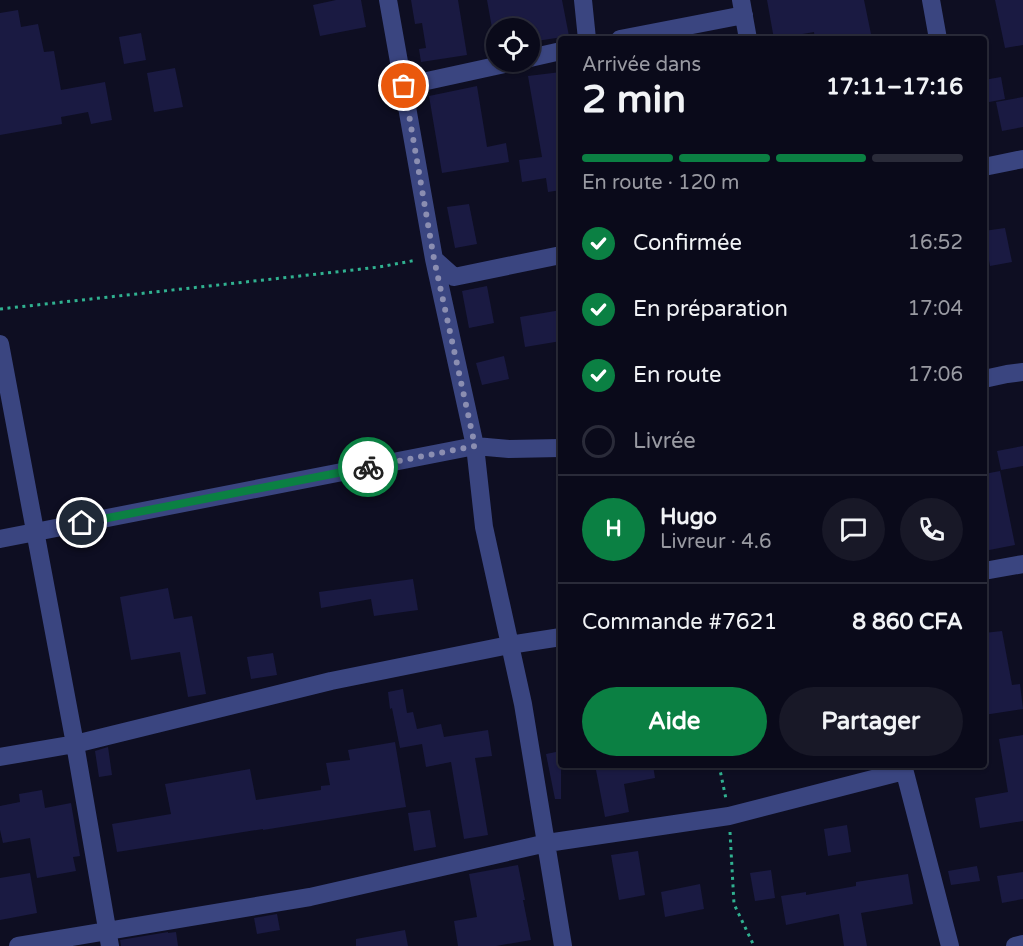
<!DOCTYPE html>
<html lang="fr">
<head>
<meta charset="utf-8">
<style>
	body { margin:0; font-family:"Varela Round",sans-serif; background:#181827; color:#f1f3f6; height:100vh; display:flex; flex-direction:column; font-size:22px; white-space:nowrap }
	* { box-sizing:border-box; margin:0 }
	p { font-size:20px; color:#999aa2 }
	.icon { flex:none; width:33px; height:33px; fill:none; stroke:currentColor; stroke-width:2; stroke-linecap:round; stroke-linejoin:round }
	.map { position:relative; flex:1; overflow:hidden }
	.panel { position:absolute; left:558px; top:36px; width:429px; height:732px; display:flex; flex-direction:column; background:#0a0a1a; border-radius:6px; box-shadow:0 2px 4px #0004,0 0 0 2px #2a2b39 }
	.panel>* { flex:none }
	.tools { position:absolute; left:486px; top:18px; display:grid; gap:12px }
	.tools a { display:grid; place-items:center; width:54px; height:54px; border-radius:50%; background:#0a0a1a; box-shadow:0 2px 4px #0004,0 0 0 2px #2a2b39; font-size:30px }
	.pin { position:absolute; display:grid; place-items:center; width:51px; height:51px; color:#fff; margin:-26px; border:3px solid #fff; border-radius:50%; box-shadow:0 2px 6px #0007 }
	.courier { position:absolute; display:grid; place-items:center; width:60px; height:60px; margin:-30px; border:4px solid #0b8043; border-radius:50%; background:#fff; color:#222; box-shadow:0 2px 8px #0007 }
	.overview em { font-style:normal; font-weight:800 }
	.overview div { display:flex; flex-direction:column-reverse }
	.overview { display:flex; align-items:center; justify-content:space-between; height:102px; padding:0 24px }
	h1 { font-size:39px; font-weight:800; line-height:45px }
	.bar { display:grid; grid-template-columns:repeat(4,1fr); gap:9px 6px; align-content:center; height:72px; padding:0 24px }
	.bar i { height:8px; border-radius:4px; background:#2a2b39 }
	.bar .current { background:#0b8043 }
	.bar p { grid-column:span 4 }
	.line { display:flex; align-items:center; gap:15px; padding:0 24px; border-top:2px solid #2a2b39 }
	.line div { flex:1 }
	.round { display:grid; place-items:center; flex:none; width:63px; height:63px; border-radius:32px; background:#181827 }
	ol { padding:0 24px; list-style:none }
	li { display:flex; align-items:center; gap:18px; height:66px }
	li p { margin-inline-start:auto }
	li .icon { padding:6px; border-radius:50%; background:#0b8043; color:#fff; stroke-width:4 }
	li:last-child { color:#999aa2 }
	li i { width:33px; height:33px; border:3px solid #2a2b39; border-radius:50% }
	.cta { display:flex; gap:12px; margin-top:auto; padding:12px 24px }
	.cta a { flex:1; height:69px; border-radius:36px; background:#0b8043; color:#fff; font-size:24px; font-weight:800; line-height:69px; text-align:center }
	.cta a+a { background:#181827; color:#f1f3f6 }
	.map>svg:first-child { display:block }
	.building { fill:#1a1a42 }
	.lines { fill:none; stroke-linecap:round; stroke-linejoin:round }
	.path { stroke:#30b190; stroke-width:3; stroke-dasharray:3 4.5; stroke-linecap:butt }
	.minor { stroke:#3a4580; stroke-width:18 }
	.done { stroke:#8b8eb1; stroke-width:6; stroke-dasharray:0 10.8 }
	.route { stroke:#0b8043; stroke-width:8 }
</style>
</head>
<body>
<div class="map">
<svg width="1023" height="946" viewBox="0 0 1023 946">
	<rect width="100%" height="100%" fill="#0e0e22"/>
	<path class="building" d="M 336,0 L 361,0 L 366,27 L 320,36 L 313,5 Z
		M 411,0 L 458,0 L 467,55 L 421,62 L 419,49 L 426,48 L 422,23 L 415,24 Z
		M 487,0 L 562,0 L 569,36 L 530,42 L 530,28 L 492,28 Z
		M 767,0 L 864,0 L 872,39 L 815,39 L 814,32 L 774,39 Z
		M 995,0 L 1023,0 L 1023,45 L 1005,48 Z
		M 18,10 L 21,27 L 38,24 L 44,52 L 54,51 L 61,90 L 105,82 L 112,120 L 91,124 L 88,112 L 61,117 L 62,124 L 0,135 L 0,13 Z
		M 141,33 L 146,60 L 124,64 L 119,37 Z
		M 175,68 L 183,107 L 154,112 L 147,73 Z
		M 561,72 L 561,190 L 548,192 L 546,178 L 522,182 L 519,160 L 542,157 L 528,76 Z
		M 1001,77 L 1005,99 L 984,103 L 984,80 Z
		M 477,86 L 487,147 L 506,143 L 509,162 L 442,173 L 429,96 Z
		M 1023,97 L 1023,127 L 1002,131 L 996,102 Z
		M 469,204 L 477,244 L 455,248 L 447,207 Z
		M 1005,228 L 1012,262 L 990,266 L 984,231 Z
		M 487,286 L 494,323 L 469,328 L 462,291 Z
		M 561,310 L 561,341 L 525,347 L 520,317 Z
		M 504,356 L 509,379 L 482,385 L 476,363 Z
		M 1023,446 L 1023,466 L 1001,470 L 997,451 Z
		M 1000,471 L 1015,545 L 984,551 L 984,526 L 988,526 L 984,504 L 984,474 Z
		M 413,579 L 418,610 L 374,616 L 371,599 L 321,608 L 319,592 Z
		M 168,588 L 174,619 L 192,616 L 206,694 L 188,697 L 180,652 L 131,660 L 120,597 Z
		M 1002,631 L 1012,685 L 1020,684 L 1023,709 L 984,715 L 984,633 Z
		M 273,653 L 277,675 L 251,679 L 247,657 Z
		M 403,689 L 407,713 L 413,712 L 417,729 L 441,724 L 444,737 L 488,730 L 492,756 L 475,758 L 488,835 L 464,839 L 451,762 L 426,767 L 422,744 L 400,748 L 392,708 L 390,709 L 388,692 Z
		M 1023,735 L 1023,821 L 980,828 L 975,798 L 1008,792 L 999,739 Z
		M 395,742 L 406,807 L 263,830 L 263,829 L 117,852 L 112,824 L 171,814 L 165,784 L 250,769 L 256,800 L 321,790 L 321,786 L 330,785 L 326,763 L 350,760 L 348,750 Z
		M 108,747 L 112,775 L 99,777 L 95,751 Z
		M 561,751 L 561,799 L 555,799 L 546,754 Z
		M 595,765 L 653,765 L 655,778 L 624,784 L 629,812 L 605,817 Z
		M 42,790 L 45,808 L 71,803 L 80,856 L 73,857 L 76,871 L 37,878 L 30,838 L 3,843 L 0,830 L 0,806 L 20,802 L 19,794 Z
		M 430,810 L 436,847 L 414,851 L 408,813 Z
		M 847,825 L 851,852 L 828,856 L 824,829 Z
		M 638,851 L 645,895 L 619,900 L 611,855 Z
		M 518,865 L 525,900 L 523,900 L 531,940 L 496,946 L 458,946 L 454,921 L 477,917 L 469,874 Z
		M 977,866 L 980,881 L 951,885 L 948,871 Z
		M 771,870 L 775,898 L 755,901 L 750,873 Z
		M 1023,872 L 1023,899 L 1002,903 L 997,876 Z
		M 30,873 L 37,913 L 0,920 L 0,878 Z
		M 908,874 L 913,904 L 861,913 L 867,946 L 844,946 L 839,914 L 786,925 L 781,896 L 806,892 L 806,895 L 856,886 L 856,882 Z
		M 700,884 L 704,909 L 665,917 L 661,892 Z
		M 277,914 L 280,930 L 257,934 L 254,918 Z
		M 405,930 L 408,946 L 356,946 L 356,939 Z
		M 168,932 L 168,933 L 176,932 L 178,946 L 121,946 L 120,940 Z"/>
	<g class="lines">
		<path class="path" d="M 0,309 L 318,274 L 379,267 L 417,260
			M 719,765 L 726,799
			M 730,832 L 734,904 L 754,946"/>
		<path class="minor" d="M 388,0 L 434,259 L 475,446 L 509,449 L 561,448
			M 583,0 L 587,39
			M 741,0 L 748,39
			M 931,0 L 938,39
			M 620,39 L 744,15
			M 530,58 L 561,51
			M 404,86 L 514,62
			M 984,167 L 1023,159
			M 434,259 L 454,277 L 561,255
			M 0,344 L 75,744 L 110,946
			M 984,379 L 1007,374 L 1023,372
			M 0,539 L 475,446 L 484,527 L 523,704 L 563,946
			M 984,571 L 1023,564
			M 0,757 L 75,744 L 331,681 L 509,645 L 561,637
			M 903,765 L 950,946
			M 18,946 L 310,897 L 547,843 L 729,816 L 904,771
			M 1015,946 L 1023,944"/>
	</g>
	<g class="lines">
		<path class="done" d="M 368,467 L 475,446 L 434,259 L 404,86"/>
		<path class="route" d="M 82,523 L 368,467"/>
	</g>
</svg>
<div class="tools">
<a><svg class="icon" aria-label="locate" viewBox="0 0 24 24"><circle cx="12" cy="12" r="6"/><path d="M12 2v4M12 18v4M2 12h4M18 12h4"/></svg></a>
</div>
<div class="pin" style="left:404px;top:86px;background:#ea580c"><svg class="icon" aria-label="bag" viewBox="0 0 24 24"><path d="M5 8h14l-1 12H6zM9 8a3 3 0 0 1 6 0"/></svg></div>
<div class="pin" style="left:82px;top:523px;background:#1f2937"><svg class="icon" aria-label="home" viewBox="0 0 24 24"><path d="M3 11l9-7 9 7M6 9v11h12V9"/></svg></div>
<div class="courier" style="left:368px;top:467px"><svg class="icon" aria-label="bike" viewBox="0 0 24 24"><circle cx="6" cy="16" r="4"/><circle cx="18" cy="16" r="4"/><path d="M6 16l4-8h5l3 8M10 8l3 8H6M13 5h3"/></svg></div>
<section class="panel">
<div class="overview"><div><h1>2 min</h1><p>Arrivée dans</p></div><em>17:11–17:16</em></div>
<div class="bar"><i class="current"></i><i class="current"></i><i class="current"></i><i></i><p>En route · 120 m</p></div>
<ol>
<li><svg class="icon" aria-label="check" viewBox="0 0 24 24"><path d="M5 12l5 5 9-10"/></svg>Confirmée<p>16:52</p></li>
<li><svg class="icon" aria-label="check" viewBox="0 0 24 24"><path d="M5 12l5 5 9-10"/></svg>En préparation<p>17:04</p></li>
<li><svg class="icon" aria-label="check" viewBox="0 0 24 24"><path d="M5 12l5 5 9-10"/></svg>En route<p>17:06</p></li>
<li><i></i>Livrée</li>
</ol>
<div class="line" style="height:108px"><b class="round" style="background:#0b8043;color:#fff">H</b><div><b>Hugo</b><p>Livreur · 4.6</p></div><a class="round"><svg class="icon" aria-label="chat" viewBox="0 0 24 24"><path d="M4 5h16v11H9l-5 4z"/></svg></a><a class="round"><svg class="icon" aria-label="phone" viewBox="0 0 24 24"><path d="M5 4h4l2 5-3 2q2 4 5 5l2-3 5 2v4C11 20 4 13 5 4z"/></svg></a></div>
<div class="line" style="height:78px"><div>Commande #7621</div><b>8 860 CFA</b></div>
<div class="cta"><a>Aide</a><a>Partager</a></div>
</section>
</div>
</body>
</html>
